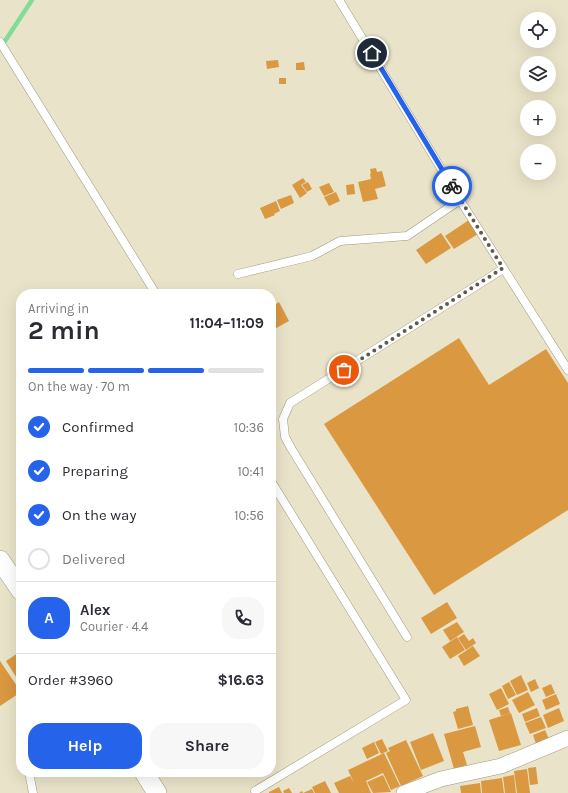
<!DOCTYPE html>
<html lang="en">
<head>
<meta charset="utf-8">
<style>
	body { margin:0; font-family:Karla,sans-serif; background:#f7f7f7; color:#2b2b33; height:100vh; display:flex; flex-direction:column; font-size:15px; white-space:nowrap }
	* { box-sizing:border-box; margin:0 }
	p { font-size:13px; color:#7c7c81 }
	.icon { flex:none; width:22px; height:22px; fill:none; stroke:currentColor; stroke-width:2; stroke-linecap:round; stroke-linejoin:round }
	.map { position:relative; flex:1; overflow:hidden }
	.details { position:absolute; left:16px; top:289px; width:260px; height:488px; display:flex; flex-direction:column; background:#fff; border-radius:16px; box-shadow:0 4px 16px #0002 }
	.details>* { flex:none }
	.buttons { position:absolute; left:520px; top:12px; display:grid; gap:8px }
	.buttons a { display:grid; place-items:center; width:36px; height:36px; border-radius:50%; background:#fff; box-shadow:0 4px 16px #0002; font-size:20px }
	.pin { position:absolute; display:grid; place-items:center; width:34px; height:34px; color:#fff; margin:-17px; border:2px solid #fff; border-radius:50%; box-shadow:0 1px 4px #0007 }
	.courier { position:absolute; display:grid; place-items:center; width:40px; height:40px; margin:-20px; border:3px solid #2563eb; border-radius:50%; background:#fff; color:#222; box-shadow:0 1px 5px #0007 }
	.summary em { font-style:normal; font-weight:700 }
	.summary div { display:flex; flex-direction:column-reverse }
	.summary { display:flex; align-items:center; justify-content:space-between; height:68px; padding:0 12px }
	h1 { font-size:26px; font-weight:700; line-height:30px }
	.bar { display:grid; grid-template-columns:repeat(4,1fr); gap:6px 4px; align-content:center; height:48px; padding:0 12px }
	.bar i { height:5px; border-radius:3px; background:#e1e1e2 }
	.bar .on { background:#2563eb }
	.bar p { grid-column:span 4 }
	.line { display:flex; align-items:center; gap:10px; padding:0 12px; border-top:1px solid #e1e1e2 }
	.line div { flex:1 }
	.round { display:grid; place-items:center; flex:none; width:42px; height:42px; border-radius:16px; background:#f7f7f7 }
	ol { padding:0 12px; list-style:none }
	li { display:flex; align-items:center; gap:12px; height:44px }
	li p { margin-inline-start:auto }
	li .icon { padding:4px; border-radius:50%; background:#2563eb; color:#fff; stroke-width:4 }
	li:last-child { color:#7c7c81 }
	li i { width:22px; height:22px; border:2px solid #e1e1e2; border-radius:50% }
	.button { display:flex; gap:8px; margin-top:auto; padding:8px 12px }
	.button a { flex:1; height:46px; border-radius:16px; background:#2563eb; color:#fff; font-size:16px; font-weight:700; line-height:46px; text-align:center }
	.button a+a { background:#f7f7f7; color:#2b2b33 }
	.map>svg:first-child { display:block }
	.lines { fill:none; stroke-linecap:round; stroke-linejoin:round }
	.stream { stroke:#82db98; stroke-width:4.5 }
	.building { fill:#da9841 }
	.service-casing { stroke:#9e987f; stroke-width:9 }
	.minor-casing { stroke:#9e987f; stroke-width:16 }
	.tertiary-casing { stroke:#9e987f; stroke-width:20 }
	.service { stroke:#fff; stroke-width:8 }
	.minor { stroke:#fff; stroke-width:15 }
	.tertiary { stroke:#fff; stroke-width:19 }
	.done { stroke:#5f5c4d; stroke-width:4; stroke-dasharray:0 7.2 }
	.route { stroke:#2563eb; stroke-width:5 }
</style>
</head>
<body>
<div class="map">
<svg width="568" height="793" viewBox="0 0 568 793">
	<rect width="100%" height="100%" fill="#e9e4c9"/>
	<g class="lines">
		<path class="stream" d="M 0,43 L 5,41 L 32,0"/>
	</g>
	<path class="building" d="M 278,60 L 279,67 L 267,69 L 266,61 Z
		M 304,62 L 305,70 L 296,70 L 296,63 Z
		M 279,78 L 286,78 L 286,84 L 279,84 Z
		M 376,168 L 377,172 L 382,171 L 386,186 L 375,189 L 378,199 L 363,202 L 358,182 L 371,179 L 370,174 L 371,173 L 370,169 Z
		M 303,178 L 306,182 L 301,185 L 307,193 L 300,198 L 292,185 Z
		M 308,182 L 312,189 L 307,192 L 302,185 Z
		M 329,183 L 334,192 L 324,196 L 319,187 Z
		M 354,184 L 355,194 L 347,195 L 346,185 Z
		M 336,192 L 340,201 L 329,206 L 324,197 Z
		M 291,195 L 294,203 L 281,209 L 277,200 Z
		M 276,201 L 280,211 L 274,214 L 275,215 L 265,219 L 260,208 Z
		M 469,220 L 478,234 L 454,249 L 445,236 Z
		M 441,233 L 451,248 L 426,264 L 416,250 Z
		M 279,302 L 289,321 L 271,331 L 271,307 Z
		M 459,338 L 489,385 L 546,349 L 568,383 L 568,510 L 434,595 L 324,424 Z
		M 447,602 L 457,618 L 431,634 L 421,618 Z
		M 457,622 L 464,632 L 450,641 L 443,630 Z
		M 464,634 L 469,641 L 473,638 L 476,643 L 466,650 L 458,638 Z
		M 457,637 L 465,650 L 450,659 L 442,647 Z
		M 473,646 L 480,656 L 464,666 L 458,656 Z
		M 21,651 L 21,678 L 18,680 L 6,661 Z
		M 0,661 L 21,692 L 0,706 Z
		M 521,675 L 528,690 L 517,695 L 510,681 Z
		M 535,679 L 539,688 L 531,692 L 527,683 Z
		M 509,682 L 516,695 L 508,699 L 502,686 Z
		M 551,684 L 555,693 L 546,697 L 542,688 Z
		M 501,688 L 509,704 L 497,710 L 489,694 Z
		M 528,692 L 535,705 L 519,713 L 512,700 Z
		M 556,694 L 560,704 L 546,710 L 542,700 Z
		M 468,706 L 473,725 L 458,729 L 453,712 L 456,711 L 456,709 Z
		M 508,707 L 510,713 L 501,716 L 499,710 Z
		M 537,708 L 540,716 L 525,722 L 522,714 Z
		M 559,708 L 564,721 L 548,728 L 543,715 Z
		M 511,713 L 521,745 L 499,751 L 489,720 Z
		M 541,717 L 546,728 L 530,734 L 525,723 Z
		M 475,726 L 481,747 L 463,752 L 467,765 L 454,769 L 444,734 Z
		M 545,730 L 549,739 L 536,744 L 533,735 Z
		M 433,733 L 444,761 L 421,770 L 410,742 Z
		M 382,739 L 388,751 L 381,754 L 375,742 Z
		M 406,740 L 423,776 L 401,786 L 386,753 L 390,751 L 388,748 Z
		M 374,742 L 379,753 L 367,759 L 362,748 Z
		M 384,753 L 400,786 L 391,790 L 383,773 L 366,781 L 371,793 L 339,793 L 334,783 L 350,776 L 354,783 L 348,770 Z
		M 536,767 L 538,784 L 530,785 L 528,768 Z
		M 527,769 L 530,793 L 517,793 L 514,771 Z
		M 383,775 L 391,792 L 373,793 L 367,782 Z
		M 514,775 L 516,793 L 505,793 L 503,777 Z
		M 502,778 L 504,793 L 482,793 L 481,781 Z
		M 325,781 L 331,793 L 315,793 L 312,787 Z
		M 480,783 L 481,793 L 461,793 L 460,786 Z
		M 279,787 L 282,793 L 269,793 L 269,792 Z
		M 289,788 L 292,793 L 284,793 L 283,791 Z
		M 312,789 L 314,793 L 299,793 L 302,791 L 303,793 Z"/>
	<g class="lines">
		<g class="service-casing">
			<path id="service" d="M 339,0 L 460,200 L 568,370
				M 0,42 L 156,294
				M 238,274 L 312,256 L 340,241 L 407,236 L 460,200
				M 407,637 L 291,448 L 285,437 L 283,419 L 290,403 L 503,269
				M 29,772 L 33,793
				M 255,791 L 406,700 L 271,481"/>
		</g>
		<g class="minor-casing">
			<path id="minor" d="M 404,793 L 441,779 L 501,766 L 568,738"/>
		</g>
		<g class="tertiary-casing">
			<path id="tertiary" d="M 0,560 L 21,591
				M 144,772 L 157,793"/>
		</g>
		<use href="#service" class="service"/>
		<use href="#minor" class="minor"/>
		<use href="#tertiary" class="tertiary"/>
	</g>
	<g class="lines">
		<path class="done" d="M 344,370 L 503,268 L 452,186"/>
		<path class="route" d="M 372,53 L 452,186"/>
	</g>
</svg>
<div class="buttons">
<a><svg class="icon" aria-label="locate" viewBox="0 0 24 24"><circle cx="12" cy="12" r="6"/><path d="M12 2v4M12 18v4M2 12h4M18 12h4"/></svg></a>
<a><svg class="icon" aria-label="layers" viewBox="0 0 24 24"><path d="M12 4l9 5-9 5-9-5zM3 14l9 5 9-5"/></svg></a>
<a>+</a>
<a>−</a>
</div>
<div class="pin" style="left:344px;top:370px;background:#ea580c"><svg class="icon" aria-label="bag" viewBox="0 0 24 24"><path d="M5 8h14l-1 12H6zM9 8a3 3 0 0 1 6 0"/></svg></div>
<div class="pin" style="left:372px;top:53px;background:#1f2937"><svg class="icon" aria-label="home" viewBox="0 0 24 24"><path d="M3 11l9-7 9 7M6 9v11h12V9"/></svg></div>
<div class="courier" style="left:452px;top:186px"><svg class="icon" aria-label="bike" viewBox="0 0 24 24"><circle cx="6" cy="16" r="4"/><circle cx="18" cy="16" r="4"/><path d="M6 16l4-8h5l3 8M10 8l3 8H6M13 5h3"/></svg></div>
<section class="details">
<div class="summary"><div><h1>2 min</h1><p>Arriving in</p></div><em>11:04–11:09</em></div>
<div class="bar"><i class="on"></i><i class="on"></i><i class="on"></i><i></i><p>On the way · 70 m</p></div>
<ol>
<li><svg class="icon" aria-label="check" viewBox="0 0 24 24"><path d="M5 12l5 5 9-10"/></svg>Confirmed<p>10:36</p></li>
<li><svg class="icon" aria-label="check" viewBox="0 0 24 24"><path d="M5 12l5 5 9-10"/></svg>Preparing<p>10:41</p></li>
<li><svg class="icon" aria-label="check" viewBox="0 0 24 24"><path d="M5 12l5 5 9-10"/></svg>On the way<p>10:56</p></li>
<li><i></i>Delivered</li>
</ol>
<div class="line" style="height:72px"><b class="round" style="background:#2563eb;color:#fff">A</b><div><b>Alex</b><p>Courier · 4.4</p></div><a class="round"><svg class="icon" aria-label="phone" viewBox="0 0 24 24"><path d="M5 4h4l2 5-3 2q2 4 5 5l2-3 5 2v4C11 20 4 13 5 4z"/></svg></a></div>
<div class="line" style="height:52px"><div>Order #3960</div><b>$16.63</b></div>
<div class="button"><a>Help</a><a>Share</a></div>
</section>
</div>
</body>
</html>
